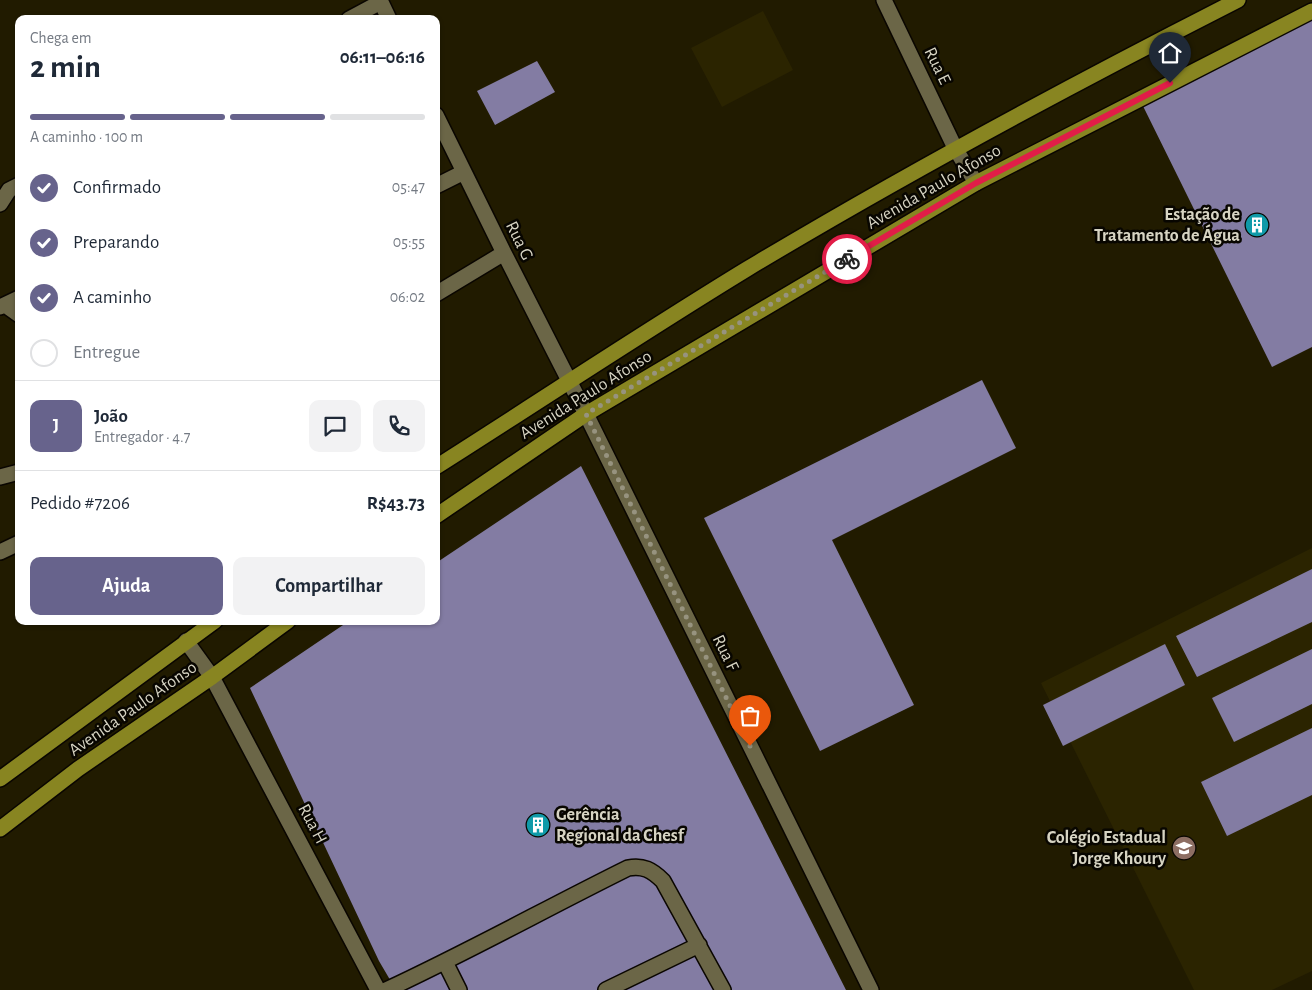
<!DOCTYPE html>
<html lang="pt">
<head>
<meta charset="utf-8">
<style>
	body { margin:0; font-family:"Alegreya Sans",sans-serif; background:#f2f2f3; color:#1f2937; height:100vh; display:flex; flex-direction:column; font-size:19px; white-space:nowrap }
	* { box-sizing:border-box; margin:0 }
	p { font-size:16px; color:#747a83 }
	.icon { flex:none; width:28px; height:28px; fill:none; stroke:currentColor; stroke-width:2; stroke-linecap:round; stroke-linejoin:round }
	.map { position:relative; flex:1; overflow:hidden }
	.drawer { position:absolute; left:15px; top:15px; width:425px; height:610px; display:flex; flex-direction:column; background:#fff; border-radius:10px; box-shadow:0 1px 4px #0004 }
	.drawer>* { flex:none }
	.pin { position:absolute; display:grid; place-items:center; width:42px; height:42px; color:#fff; margin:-51px -21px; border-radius:50% 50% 50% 0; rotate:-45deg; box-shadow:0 0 5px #0007 }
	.pin .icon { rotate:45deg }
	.courier { position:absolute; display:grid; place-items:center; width:50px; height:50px; margin:-25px; border:4px solid #e11d48; border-radius:50%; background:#fff; color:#222; box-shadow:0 1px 6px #0007 }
	.head em { font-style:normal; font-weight:600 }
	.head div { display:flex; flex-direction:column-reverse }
	.head { display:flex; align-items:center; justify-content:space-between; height:85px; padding:0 15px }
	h1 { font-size:32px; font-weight:600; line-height:38px }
	.bar { display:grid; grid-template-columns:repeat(4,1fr); gap:8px 5px; align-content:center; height:60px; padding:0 15px }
	.bar i { height:6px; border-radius:4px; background:#e0e1e3 }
	.bar .current { background:#67638c }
	.bar p { grid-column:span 4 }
	.line { display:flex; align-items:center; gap:12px; padding:0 15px; border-top:1px solid #e0e1e3 }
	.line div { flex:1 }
	.round { display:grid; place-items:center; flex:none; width:52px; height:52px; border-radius:10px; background:#f2f2f3 }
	ol { padding:0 15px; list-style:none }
	li { display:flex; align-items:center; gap:15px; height:55px }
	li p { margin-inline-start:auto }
	li .icon { padding:5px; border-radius:50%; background:#67638c; color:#fff; stroke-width:4 }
	li:last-child { color:#747a83 }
	li i { width:28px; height:28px; border:2px solid #e0e1e3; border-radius:50% }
	.cta { display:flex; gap:10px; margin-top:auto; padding:10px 15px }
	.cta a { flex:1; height:58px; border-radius:10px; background:#67638c; color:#fff; font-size:20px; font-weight:600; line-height:58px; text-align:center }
	.cta a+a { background:#f2f2f3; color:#1f2937 }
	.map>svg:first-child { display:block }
	.built { fill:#2b2400 }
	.building { fill:#837ca3 }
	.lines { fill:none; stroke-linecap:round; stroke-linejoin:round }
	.minor-casing { stroke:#0a0600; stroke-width:18 }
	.major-casing { stroke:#0a0600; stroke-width:18 }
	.minor { stroke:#6b6647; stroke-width:15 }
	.major { stroke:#888521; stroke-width:15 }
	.done { stroke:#97937f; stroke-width:5; stroke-dasharray:0 9 }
	.route { stroke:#e11d48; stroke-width:6 }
	.labels { text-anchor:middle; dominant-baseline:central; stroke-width:5; stroke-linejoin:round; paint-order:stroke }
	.street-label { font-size:18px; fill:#d7d4c3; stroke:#080600 }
	.poi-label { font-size:18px; font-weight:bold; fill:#d7d4c3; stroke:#080600; text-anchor:end }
</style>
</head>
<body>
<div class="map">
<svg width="1312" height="990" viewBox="0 0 1312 990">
	<rect width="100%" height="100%" fill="#211b00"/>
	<path class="built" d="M 763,11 L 793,70 L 722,107 L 691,48 Z
		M 1312,548 L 1312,971 L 1272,990 L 1194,990 L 1041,683 Z"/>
	<path class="building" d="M 1312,15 L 1312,347 L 1272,367 L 1141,102 Z
		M 537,61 L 555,92 L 495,125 L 477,91 Z
		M 982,380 L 1016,448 L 832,540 L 914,705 L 820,751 L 704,518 Z
		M 581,466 L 846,990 L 396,990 L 379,961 L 250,688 L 349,621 L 436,621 L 436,563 Z
		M 1312,569 L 1312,622 L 1197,677 L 1176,636 Z
		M 1165,644 L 1185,685 L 1063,746 L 1043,705 Z
		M 1312,649 L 1312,704 L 1234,742 L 1212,698 Z
		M 1312,728 L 1312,795 L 1227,836 L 1201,782 Z"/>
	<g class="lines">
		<g class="minor-casing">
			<path id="minor" d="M 380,0 L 389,19
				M 884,0 L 955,148 L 976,183
				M 349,19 L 381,2
				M 436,115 L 504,253 L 586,414 L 871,990
				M 436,186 L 464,172
				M 0,204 L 9,190 L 19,185
				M 436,294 L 504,253
				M 5,305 L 19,315
				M 0,307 L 19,298
				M 0,477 L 19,472
				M 0,552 L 19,543
				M 186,641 L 212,677 L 378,990
				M 445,962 L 459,990
				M 386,990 C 468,952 547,908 628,868 C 643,865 652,870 663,881 L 723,990
				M 606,990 L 699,945"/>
		</g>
		<g class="major-casing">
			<path id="major" d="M 436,467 C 540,401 642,333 747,269 C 907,173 1071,85 1238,0
				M 436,516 L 586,414 L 976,183 L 1312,11
				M 0,779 L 215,621
				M 0,829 L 78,769 L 212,677 L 288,621"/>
		</g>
		<use href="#minor" class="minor"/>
		<use href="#major" class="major"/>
	</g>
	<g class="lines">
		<path class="done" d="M 750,746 L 586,414 L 847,259"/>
		<path class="route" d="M 847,259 L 976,183 L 1170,83"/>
	</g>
	<defs>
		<g id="building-disc" transform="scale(1.25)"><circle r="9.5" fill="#0f9aa8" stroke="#080600"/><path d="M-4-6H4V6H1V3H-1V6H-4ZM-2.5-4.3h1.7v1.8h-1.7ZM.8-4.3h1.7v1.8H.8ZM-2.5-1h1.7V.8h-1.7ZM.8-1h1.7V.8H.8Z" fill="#fff"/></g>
		<g id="school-disc" transform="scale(1.25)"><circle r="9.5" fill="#8d6e63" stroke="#080600"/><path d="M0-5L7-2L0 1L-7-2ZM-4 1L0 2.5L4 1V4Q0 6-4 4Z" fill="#fff"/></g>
	</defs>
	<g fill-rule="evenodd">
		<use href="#building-disc" x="1257" y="225"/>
		<use href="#building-disc" x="538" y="825"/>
		<use href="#school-disc" x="1184" y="848"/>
	</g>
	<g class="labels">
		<g class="street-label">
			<text transform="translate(937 66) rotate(64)">Rua E</text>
			<text transform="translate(934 187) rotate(-30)">Avenida Paulo Afonso</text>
			<text transform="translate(519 241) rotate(64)">Rua G</text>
			<text transform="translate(586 395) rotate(-32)">Avenida Paulo Afonso</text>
			<text transform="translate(725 653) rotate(64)">Rua F</text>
			<text transform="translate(133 709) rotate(-35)">Avenida Paulo Afonso</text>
			<text transform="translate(312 824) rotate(62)">Rua H</text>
		</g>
		<g class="poi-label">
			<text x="1240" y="215">Estação de<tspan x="1240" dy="21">Tratamento de Água</tspan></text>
			<text x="556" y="815" text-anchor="start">Gerência<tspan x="556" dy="21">Regional da Chesf</tspan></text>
			<text x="1166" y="838">Colégio Estadual<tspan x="1166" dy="21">Jorge Khoury</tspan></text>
		</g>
	</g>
</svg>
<div class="pin" style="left:750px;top:746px;background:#ea580c"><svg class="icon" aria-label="bag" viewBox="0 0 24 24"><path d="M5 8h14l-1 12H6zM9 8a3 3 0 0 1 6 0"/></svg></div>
<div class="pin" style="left:1170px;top:83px;background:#1f2937"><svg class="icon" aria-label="home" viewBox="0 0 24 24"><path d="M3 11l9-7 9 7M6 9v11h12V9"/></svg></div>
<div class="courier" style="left:847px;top:259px"><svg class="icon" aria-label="bike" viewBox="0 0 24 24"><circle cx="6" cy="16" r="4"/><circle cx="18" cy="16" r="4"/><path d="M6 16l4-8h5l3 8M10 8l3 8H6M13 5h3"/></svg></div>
<section class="drawer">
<div class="head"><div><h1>2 min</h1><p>Chega em</p></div><em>06:11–06:16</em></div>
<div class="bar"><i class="current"></i><i class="current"></i><i class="current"></i><i></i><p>A caminho · 100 m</p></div>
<ol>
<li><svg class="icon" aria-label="check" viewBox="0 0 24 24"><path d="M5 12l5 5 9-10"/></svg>Confirmado<p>05:47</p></li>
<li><svg class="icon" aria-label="check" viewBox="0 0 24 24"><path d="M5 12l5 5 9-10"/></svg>Preparando<p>05:55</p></li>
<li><svg class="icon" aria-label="check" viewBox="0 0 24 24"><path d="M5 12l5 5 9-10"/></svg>A caminho<p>06:02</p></li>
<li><i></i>Entregue</li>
</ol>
<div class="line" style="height:90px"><b class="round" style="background:#67638c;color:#fff">J</b><div><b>João</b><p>Entregador · 4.7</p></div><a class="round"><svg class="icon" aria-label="chat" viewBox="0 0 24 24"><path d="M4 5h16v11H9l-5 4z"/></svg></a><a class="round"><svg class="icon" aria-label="phone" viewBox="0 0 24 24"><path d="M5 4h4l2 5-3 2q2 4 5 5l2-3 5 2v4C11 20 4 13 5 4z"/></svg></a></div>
<div class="line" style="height:65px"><div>Pedido #7206</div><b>R$43.73</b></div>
<div class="cta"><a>Ajuda</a><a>Compartilhar</a></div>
</section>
</div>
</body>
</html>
